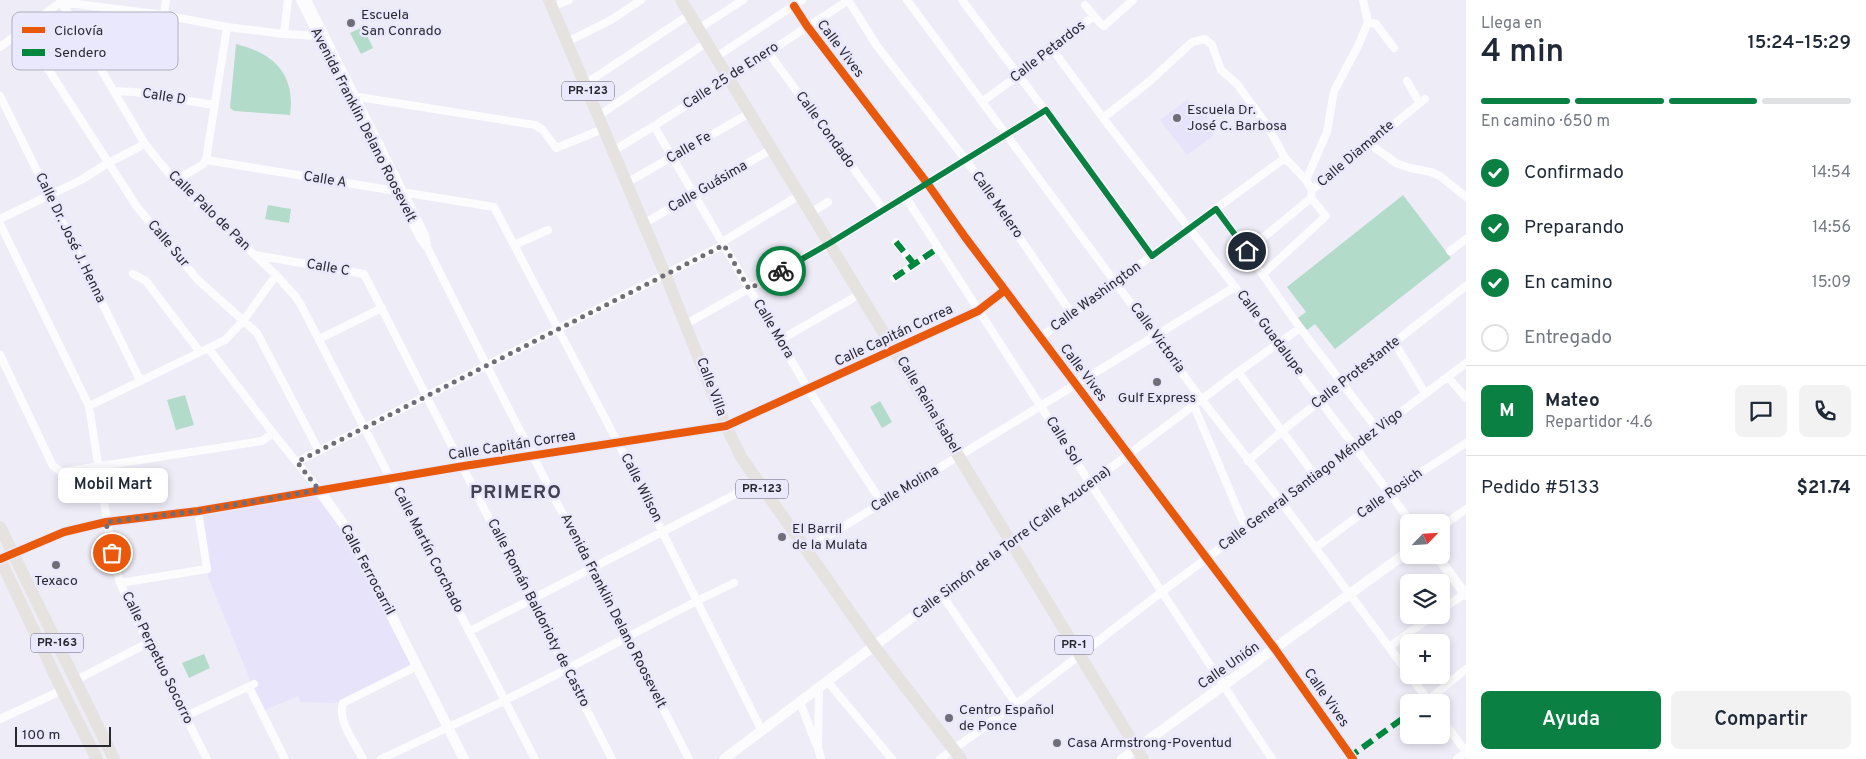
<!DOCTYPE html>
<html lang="es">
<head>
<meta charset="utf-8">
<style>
	body { margin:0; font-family:Overpass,sans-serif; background:#f2f2f3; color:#1f2937; height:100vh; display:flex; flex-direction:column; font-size:19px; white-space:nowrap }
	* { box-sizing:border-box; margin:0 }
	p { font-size:16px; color:#747a83 }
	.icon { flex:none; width:28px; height:28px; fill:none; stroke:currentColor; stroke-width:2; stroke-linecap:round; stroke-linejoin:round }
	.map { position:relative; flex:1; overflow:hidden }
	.sheet { display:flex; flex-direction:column; background:#fff; width:400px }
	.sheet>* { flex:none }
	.needle { width:32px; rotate:65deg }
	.fabs { position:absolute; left:1400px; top:514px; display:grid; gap:10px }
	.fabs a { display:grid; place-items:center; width:50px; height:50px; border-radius:8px; background:#fff; box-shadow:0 2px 8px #0003; font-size:25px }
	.scale { position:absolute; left:15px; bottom:12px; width:96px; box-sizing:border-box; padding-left:5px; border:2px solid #2a2932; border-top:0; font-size:14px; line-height:18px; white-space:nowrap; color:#2a2932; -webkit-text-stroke:4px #eae8fc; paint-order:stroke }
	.pin { position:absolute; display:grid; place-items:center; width:42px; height:42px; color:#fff; margin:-21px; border:2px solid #fff; border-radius:50%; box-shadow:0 1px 5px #0007 }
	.courier { position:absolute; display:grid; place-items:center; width:50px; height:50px; margin:-25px; border:4px solid #0b8043; border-radius:50%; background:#fff; color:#222; box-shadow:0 1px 6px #0007 }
	.bubble { position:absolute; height:35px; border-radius:8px; background:#fff; box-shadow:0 2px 8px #0003; font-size:16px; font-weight:600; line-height:35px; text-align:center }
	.head em { font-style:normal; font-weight:600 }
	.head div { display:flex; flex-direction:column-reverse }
	.head { display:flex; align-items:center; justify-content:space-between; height:85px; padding:0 15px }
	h1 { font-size:32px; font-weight:600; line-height:38px }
	.bar { display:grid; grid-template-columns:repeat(4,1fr); gap:8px 5px; align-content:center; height:60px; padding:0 15px }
	.bar i { height:6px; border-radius:4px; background:#e0e1e3 }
	.bar .selected { background:#0b8043 }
	.bar p { grid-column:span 4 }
	.line { display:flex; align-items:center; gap:12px; padding:0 15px; border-top:1px solid #e0e1e3 }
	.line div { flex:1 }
	.round { display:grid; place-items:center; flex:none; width:52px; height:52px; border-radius:8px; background:#f2f2f3 }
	ol { padding:0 15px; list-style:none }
	li { display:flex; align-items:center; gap:15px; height:55px }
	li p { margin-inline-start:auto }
	li .icon { padding:5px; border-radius:50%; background:#0b8043; color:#fff; stroke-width:4 }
	li:last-child { color:#747a83 }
	li i { width:28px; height:28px; border:2px solid #e0e1e3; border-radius:50% }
	.primary-button { display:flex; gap:10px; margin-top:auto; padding:10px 15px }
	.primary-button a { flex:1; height:58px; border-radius:8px; background:#0b8043; color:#fff; font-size:20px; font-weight:600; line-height:58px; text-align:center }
	.primary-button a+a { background:#f2f2f3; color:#1f2937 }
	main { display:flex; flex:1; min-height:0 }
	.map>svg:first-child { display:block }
	.built { fill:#e6e3fa }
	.green { fill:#b2dcc9 }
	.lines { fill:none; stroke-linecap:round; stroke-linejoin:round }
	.minor { stroke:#fcfcfe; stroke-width:8 }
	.tertiary { stroke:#fcfcfe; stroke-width:10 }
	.primary { stroke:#e6e2df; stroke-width:12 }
	.quiet { stroke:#00873e; stroke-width:6; stroke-dasharray:12 6; stroke-linecap:butt }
	.cycleway-casing { stroke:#eae8fc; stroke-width:11 }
	.cycleway { stroke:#e8590c; stroke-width:8 }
	.done { stroke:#6f6d77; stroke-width:5; stroke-dasharray:0 9 }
	.route { stroke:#0b8043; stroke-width:6 }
	.poi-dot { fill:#6f6d77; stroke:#eae8fc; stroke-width:2 }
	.labels { text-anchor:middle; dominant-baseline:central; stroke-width:5; stroke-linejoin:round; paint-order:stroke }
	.shield { fill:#eae8fc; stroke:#64626f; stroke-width:1 }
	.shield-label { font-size:12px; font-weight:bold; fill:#2a2932 }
	.poi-label { font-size:14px; fill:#2a2932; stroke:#eae8fc; text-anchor:start }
	.street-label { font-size:14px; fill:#2a2932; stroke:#eae8fc }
	.district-label { font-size:19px; font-weight:bold; letter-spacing:1px; fill:#454256; stroke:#eae8fc }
	.key { fill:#eae8fc; stroke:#b0afbf; stroke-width:1 }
	.key-label { font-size:14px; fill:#2a2932 }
</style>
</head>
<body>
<main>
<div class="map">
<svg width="1466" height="759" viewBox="0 0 1466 759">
	<rect width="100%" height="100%" fill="#eeecf7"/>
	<path class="built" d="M 1187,100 L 1196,112 L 1202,108 L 1209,118 L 1204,122 L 1214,135 L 1187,155 L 1160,120 Z
		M 316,496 L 342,530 L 412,665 L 335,703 L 301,702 L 298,696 L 263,711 L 208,577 L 200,515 Z"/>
	<path class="green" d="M 363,27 L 373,48 L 361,54 L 350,33 Z
		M 236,44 C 274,53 296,75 290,115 L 234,111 L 230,108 Z
		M 1403,195 L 1451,258 L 1335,349 L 1315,324 L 1307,330 L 1298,318 L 1306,312 L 1287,287 Z
		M 268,205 L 291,209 L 289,223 L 265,219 Z
		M 185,395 L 194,425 L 176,430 L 167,400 Z
		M 880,401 L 892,422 L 882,428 L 870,407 Z
		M 204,654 L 210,668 L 189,678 L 182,663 Z"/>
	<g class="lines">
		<path class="minor" d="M 60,0 L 145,144 L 175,181 L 276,275 L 295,296 L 301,305 L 535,759
			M 300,0 L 420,238 L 428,249 C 513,420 602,589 689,759
			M 307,0 L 425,235 L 427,244
			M 848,0 L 877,46 L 966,160 L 1072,314
			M 907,0 L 1202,400 L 1282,503 L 1409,674
			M 962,0 L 1113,201 L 1152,256
			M 1085,5 L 1100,23 L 1104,26 L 1133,0
			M 794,6 L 807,26 L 927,183 L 965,237 L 1275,649 L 1353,759
			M 552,7 L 569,0
			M 164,15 L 166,0
			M 1368,22 L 1376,24 L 1394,48
			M 698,29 L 743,0
			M 19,33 L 50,72 L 137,207 L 198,280 L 257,333 L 319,451
			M 284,34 L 288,0
			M 567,42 L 611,20 L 641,0
			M 0,47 L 61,2 L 164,15 L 227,27 L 284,34 L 318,36 L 324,34
			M 1053,50 L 1103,118 L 1235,287 L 1411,522
			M 768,52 L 883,209
			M 716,57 L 802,0
			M 1407,81 L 1419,102
			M 585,84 L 689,15
			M 114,91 L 134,92 L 214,105
			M 0,96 L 140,380
			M 352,96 L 535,125 L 543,130 L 556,148 L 603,129
			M 983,101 L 1053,50 L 1067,35 L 1094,16
			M 598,116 L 706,43
			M 1103,118 L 1150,81 L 1192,42 L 1205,39 L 1212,45 L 1221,70 L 1237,84 L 1267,125 L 1285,158 L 1306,180 L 1312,190
			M 654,126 L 808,389 L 882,503
			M 1370,144 L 1396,163 L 1410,168 L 1431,172 L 1440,176 L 1466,197
			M 613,151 L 654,126 L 849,0
			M 206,160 L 494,207 L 618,443 L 762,731
			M 206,160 L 227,27
			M 1306,180 L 1327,132 L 1334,91 L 1358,46 L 1368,22 L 1363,0
			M 175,181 L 202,165 L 206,160
			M 626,183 L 750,113
			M 905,196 L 1090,483 L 1272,759
			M 1217,209 L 1300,328 L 1377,429
			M 812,212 L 828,202
			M 0,219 L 81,180 L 108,163 L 145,144
			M 0,224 L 89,406 L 112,553 L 120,583 L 148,643 L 207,759
			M 643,224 L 772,149
			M 722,242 L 800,195
			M 896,242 L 914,264
			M 514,245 L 548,230
			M 1247,251 L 1311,198 L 1312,190 L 1425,99
			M 1450,251 L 1466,239
			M 255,255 L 364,274 L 612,759
			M 133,274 L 146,281 L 200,352
			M 1263,274 L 1326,216 L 1311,198
			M 894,278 L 938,248
			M 686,324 L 830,243 L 1046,110
			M 1041,337 L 1285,158
			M 319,339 L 382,308
			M 780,340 L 860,294
			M 1394,342 L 1425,393
			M 209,349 L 273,433 L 319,490
			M 0,355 L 53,466 L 62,472 L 262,441 L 273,433
			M 1238,372 L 1316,477
			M 1448,377 L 1466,398
			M 89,406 L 225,340 L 244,320 L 276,275
			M 1194,406 L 1246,529
			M 1248,461 L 1282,431 L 1466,286
			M 297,462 L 723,245
			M 1441,527 L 1466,509
			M 1012,542 L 1238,372 L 1300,328
			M 1315,548 L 1389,493 L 1466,443
			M 805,550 L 1235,287
			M 0,559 L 64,532 L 106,522 L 198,511 L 464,466 L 726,426 L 978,311 L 1005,290
			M 120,583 L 207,569 L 198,511
			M 942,595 L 1016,704
			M 1441,610 L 1466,593
			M 470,631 L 757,483
			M 1389,647 L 1434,615
			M 1409,675 L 1430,702
			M 76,680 L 148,643
			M 827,681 L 892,759
			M 249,687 L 285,759
			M 819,687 L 818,748 L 821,759
			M 505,700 C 583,663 657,619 734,583
			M 1428,700 L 1466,669
			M 800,702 L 816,744
			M 186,716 L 254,684
			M 1441,718 L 1466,752
			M 0,719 L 54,694 L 61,688
			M 363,759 C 355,743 337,721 343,703 L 417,666
			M 381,759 L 504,701
			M 940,759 L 1016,704 L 1163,591 L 1466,363
			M 1457,759 L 1466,752"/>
		<path class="tertiary" d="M 319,490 L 349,532 L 464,759
			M 1436,555 L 1466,595
			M 724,759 L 1012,542
			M 1122,759 L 1409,551"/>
		<path class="primary" d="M 549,0 L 665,274 L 726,426 L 741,457 L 874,646 L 961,759
			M 681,0 L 1143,759
			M 0,527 L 114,759
			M 0,559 L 61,688 L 97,759"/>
		<path class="quiet" d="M 896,242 L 914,264
			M 894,278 L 938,248
			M 1424,702 L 1428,700
			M 1348,758 L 1409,714"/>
		<g class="cycleway-casing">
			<path id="cycleway" d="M 794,6 L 807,26 L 927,183 L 965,237 L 1275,649 L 1353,759
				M 0,559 L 64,532 L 106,522 L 198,511 L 464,466 L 726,426 L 978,311 L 1005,290"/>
		</g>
		<use href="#cycleway" class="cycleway"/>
	</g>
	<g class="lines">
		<path class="done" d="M 112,553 L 106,522 L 198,511 L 319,490 L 297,462 L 724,245 L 749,289 L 781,271"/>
		<path class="route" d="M 781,271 L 830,243 L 1046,110 L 1152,256 L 1216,209 L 1247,251"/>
	</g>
	<g class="poi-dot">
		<circle cx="351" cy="23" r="5"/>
		<circle cx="1177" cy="118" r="5"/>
		<circle cx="1157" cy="382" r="5"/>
		<circle cx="782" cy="537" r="5"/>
		<circle cx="56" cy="565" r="5"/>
		<circle cx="949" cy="718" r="5"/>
		<circle cx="1057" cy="743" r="5"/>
	</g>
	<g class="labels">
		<g class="shield">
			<rect x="562" y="81.5" width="52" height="19" rx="4"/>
			<rect x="736" y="479.5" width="52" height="19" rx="4"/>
			<rect x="31" y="633.5" width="52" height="19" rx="4"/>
			<rect x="1055" y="635.5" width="38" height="19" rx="4"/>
		</g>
		<g class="shield-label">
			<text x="588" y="91">PR-123</text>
			<text x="762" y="489">PR-123</text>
			<text x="57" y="643">PR-163</text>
			<text x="1074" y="645">PR-1</text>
		</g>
		<g class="poi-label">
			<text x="361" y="15">Escuela<tspan x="361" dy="16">San Conrado</tspan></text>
			<text x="1187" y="110">Escuela Dr.<tspan x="1187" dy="16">José C. Barbosa</tspan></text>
			<text x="1157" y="398" text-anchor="middle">Gulf Express</text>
			<text x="792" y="529">El Barril<tspan x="792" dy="16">de la Mulata</tspan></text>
			<text x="56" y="581" text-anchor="middle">Texaco</text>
			<text x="959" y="710">Centro Español<tspan x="959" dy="16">de Ponce</tspan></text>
			<text x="1067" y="743">Casa Armstrong-Poventud</text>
		</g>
		<g class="street-label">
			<text transform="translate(840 49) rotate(53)">Calle Vives</text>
			<text transform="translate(1048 52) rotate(-38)">Calle Petardos</text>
			<text transform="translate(731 76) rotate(-33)">Calle 25 de Enero</text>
			<text transform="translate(164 97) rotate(9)">Calle D</text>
			<text transform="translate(363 125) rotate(63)">Avenida Franklin Delano Roosevelt</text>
			<text transform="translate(825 130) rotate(54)">Calle Condado</text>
			<text transform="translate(689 148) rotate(-30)">Calle Fe</text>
			<text transform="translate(1356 154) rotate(-40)">Calle Diamante</text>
			<text transform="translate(325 180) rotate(9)">Calle A</text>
			<text transform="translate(708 187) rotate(-30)">Calle Guásima</text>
			<text transform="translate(997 205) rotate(55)">Calle Melero</text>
			<text transform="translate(209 211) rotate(44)">Calle Palo de Pan</text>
			<text transform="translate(70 238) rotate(64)">Calle Dr. José J. Henna</text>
			<text transform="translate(168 244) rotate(50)">Calle Sur</text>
			<text transform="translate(328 268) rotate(10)">Calle C</text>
			<text transform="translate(1096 297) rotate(-36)">Calle Washington</text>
			<text transform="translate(773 329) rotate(59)">Calle Mora</text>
			<text transform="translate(1270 333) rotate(53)">Calle Guadalupe</text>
			<text transform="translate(894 336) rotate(-25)">Calle Capitán Correa</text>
			<text transform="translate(1157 338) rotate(54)">Calle Victoria</text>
			<text transform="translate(1083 373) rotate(53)">Calle Vives</text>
			<text transform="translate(1356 373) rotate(-38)">Calle Protestante</text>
			<text transform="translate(711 387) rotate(69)">Calle Villa</text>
			<text transform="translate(928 405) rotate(59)">Calle Reina Isabel</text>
			<text transform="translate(1063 441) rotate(58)">Calle Sol</text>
			<text transform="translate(512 446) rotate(-9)">Calle Capitán Correa</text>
			<text transform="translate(1311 480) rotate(-37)">Calle General Santiago Méndez Vigo</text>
			<text transform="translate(641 488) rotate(63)">Calle Wilson</text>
			<text transform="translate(905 489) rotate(-31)">Calle Molina</text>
			<text transform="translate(1390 494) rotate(-35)">Calle Rosich</text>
			<text transform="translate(1012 543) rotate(-37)">Calle Simón de la Torre (Calle Azucena)</text>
			<text transform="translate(428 550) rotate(63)">Calle Martín Corchado</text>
			<text transform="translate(367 570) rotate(62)">Calle Ferrocarril</text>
			<text transform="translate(613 611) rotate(63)">Avenida Franklin Delano Roosevelt</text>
			<text transform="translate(538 613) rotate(63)">Calle Román Baldorioty de Castro</text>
			<text transform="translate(157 658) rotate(64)">Calle Perpetuo Socorro</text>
			<text transform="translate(1229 666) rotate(-35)">Calle Unión</text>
			<text transform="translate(1326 698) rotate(55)">Calle Vives</text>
		</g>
		<g class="district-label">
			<text x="516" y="493">PRIMERO</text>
		</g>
	</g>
	<rect x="12" y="12" width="166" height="58" rx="8" class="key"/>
	<rect x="22" y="27" width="23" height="6" fill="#e8590c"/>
	<rect x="22" y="49" width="23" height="7" fill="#00873e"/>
	<g class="key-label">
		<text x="54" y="35">Ciclovía</text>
		<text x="54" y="57">Sendero</text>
	</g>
</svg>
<div class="fabs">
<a><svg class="needle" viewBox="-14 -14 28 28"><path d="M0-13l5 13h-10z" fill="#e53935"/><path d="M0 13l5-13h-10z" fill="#747a83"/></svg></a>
<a><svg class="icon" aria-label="layers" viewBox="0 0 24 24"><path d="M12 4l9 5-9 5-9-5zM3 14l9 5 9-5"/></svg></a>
<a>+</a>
<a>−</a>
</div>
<div class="scale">100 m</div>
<div class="pin" style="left:112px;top:553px;background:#ea580c"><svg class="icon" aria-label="bag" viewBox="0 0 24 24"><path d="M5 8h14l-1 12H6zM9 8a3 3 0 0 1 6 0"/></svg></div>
<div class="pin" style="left:1247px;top:251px;background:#1f2937"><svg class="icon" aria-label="home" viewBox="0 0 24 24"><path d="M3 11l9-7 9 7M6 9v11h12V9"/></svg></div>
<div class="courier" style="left:781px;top:271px"><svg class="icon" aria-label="bike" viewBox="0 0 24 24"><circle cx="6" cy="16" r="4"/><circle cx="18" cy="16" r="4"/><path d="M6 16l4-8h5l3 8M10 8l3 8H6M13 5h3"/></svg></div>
<div class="bubble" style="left:58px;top:468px;width:110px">Mobil Mart</div>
</div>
<section class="sheet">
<div class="head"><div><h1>4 min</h1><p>Llega en</p></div><em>15:24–15:29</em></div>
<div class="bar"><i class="selected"></i><i class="selected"></i><i class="selected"></i><i></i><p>En camino · 650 m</p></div>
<ol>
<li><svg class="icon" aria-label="check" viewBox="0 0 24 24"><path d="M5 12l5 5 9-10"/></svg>Confirmado<p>14:54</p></li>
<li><svg class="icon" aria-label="check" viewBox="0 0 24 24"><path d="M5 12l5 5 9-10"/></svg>Preparando<p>14:56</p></li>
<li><svg class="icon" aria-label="check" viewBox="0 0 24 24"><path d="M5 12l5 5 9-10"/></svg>En camino<p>15:09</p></li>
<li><i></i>Entregado</li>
</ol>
<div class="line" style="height:90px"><b class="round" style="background:#0b8043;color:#fff">M</b><div><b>Mateo</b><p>Repartidor · 4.6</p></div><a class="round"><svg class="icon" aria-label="chat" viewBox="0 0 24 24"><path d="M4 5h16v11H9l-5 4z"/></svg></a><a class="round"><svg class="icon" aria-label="phone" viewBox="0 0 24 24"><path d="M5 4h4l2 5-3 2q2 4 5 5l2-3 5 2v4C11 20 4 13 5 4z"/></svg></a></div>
<div class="line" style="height:65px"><div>Pedido #5133</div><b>$21.74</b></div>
<div class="primary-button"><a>Ayuda</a><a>Compartir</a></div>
</section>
</main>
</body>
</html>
